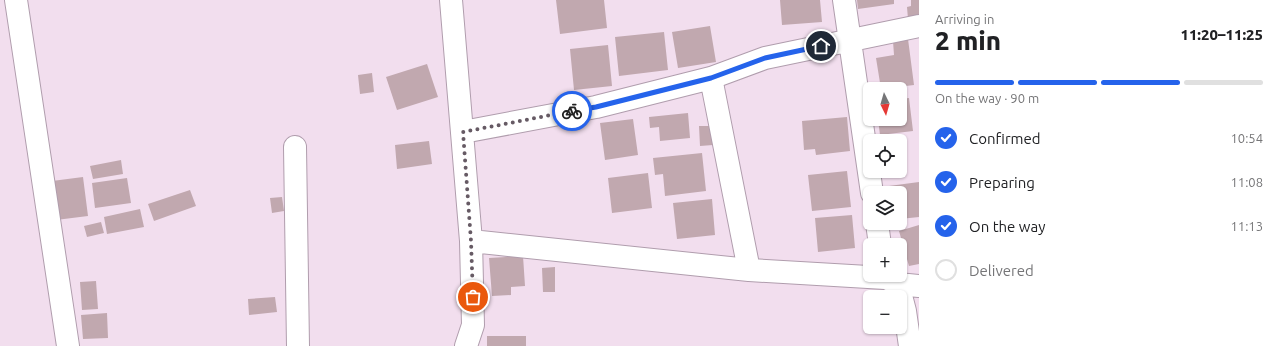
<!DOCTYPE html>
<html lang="en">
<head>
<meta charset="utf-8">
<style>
	body { margin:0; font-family:Ubuntu,sans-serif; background:#f6f6f6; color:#202124; height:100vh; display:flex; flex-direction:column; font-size:15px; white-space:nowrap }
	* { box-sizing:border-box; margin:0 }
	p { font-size:13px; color:#757577 }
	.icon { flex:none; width:22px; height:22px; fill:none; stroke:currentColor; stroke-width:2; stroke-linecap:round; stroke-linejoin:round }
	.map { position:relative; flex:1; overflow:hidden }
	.details { display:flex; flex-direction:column; background:#fff; width:360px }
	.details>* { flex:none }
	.needle { width:26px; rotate:175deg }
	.tools { position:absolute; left:863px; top:82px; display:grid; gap:8px }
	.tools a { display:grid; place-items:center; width:44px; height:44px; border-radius:6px; background:#fff; box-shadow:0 1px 3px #0004; font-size:20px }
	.pin { position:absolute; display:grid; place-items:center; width:34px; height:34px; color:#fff; margin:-17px; border:2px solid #fff; border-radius:50%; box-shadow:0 1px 4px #0007 }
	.courier { position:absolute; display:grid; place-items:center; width:40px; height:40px; margin:-20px; border:3px solid #2563eb; border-radius:50%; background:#fff; color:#222; box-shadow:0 1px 5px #0007 }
	.head em { font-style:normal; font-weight:800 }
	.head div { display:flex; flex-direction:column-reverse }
	.head { display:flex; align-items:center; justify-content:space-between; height:68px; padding:0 16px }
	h1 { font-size:26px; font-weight:800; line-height:30px }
	.bar { display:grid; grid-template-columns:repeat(4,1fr); gap:6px 4px; align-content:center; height:48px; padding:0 16px }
	.bar i { height:5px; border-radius:3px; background:#e0e0e0 }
	.bar .current { background:#2563eb }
	.bar p { grid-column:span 4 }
	ol { padding:0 16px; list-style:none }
	li { display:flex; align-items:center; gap:12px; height:44px }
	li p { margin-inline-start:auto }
	li .icon { padding:4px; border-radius:50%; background:#2563eb; color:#fff; stroke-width:4 }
	li:last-child { color:#757577 }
	li i { width:22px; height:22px; border:2px solid #e0e0e0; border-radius:50% }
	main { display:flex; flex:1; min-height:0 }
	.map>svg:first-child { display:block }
	.building { fill:#c1a8af }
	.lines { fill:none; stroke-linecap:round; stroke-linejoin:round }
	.minor-casing { stroke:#b09dad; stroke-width:24 }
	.minor { stroke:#fff; stroke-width:22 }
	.done { stroke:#665a64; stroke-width:4; stroke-dasharray:0 7.2 }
	.route { stroke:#2563eb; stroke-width:5 }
</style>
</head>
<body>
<main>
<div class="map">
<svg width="919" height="346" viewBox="0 0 919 346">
	<rect width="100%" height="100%" fill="#f2deee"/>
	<path class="building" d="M 556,0 L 604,0 L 607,28 L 560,34 Z
		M 780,0 L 820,0 L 822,22 L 782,25 Z
		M 857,0 L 894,0 L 894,4 L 858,9 Z
		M 911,0 L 919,0 L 919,18 L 908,19 L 907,7 L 911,6 Z
		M 710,26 L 716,62 L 678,68 L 672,32 Z
		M 664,32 L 668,70 L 619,76 L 615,37 Z
		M 908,39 L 914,85 L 881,89 L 876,58 L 894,55 L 893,41 Z
		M 608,45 L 612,86 L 574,90 L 570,49 Z
		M 427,64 L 438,97 L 397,110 L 386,77 Z
		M 372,73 L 374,92 L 360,94 L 358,75 Z
		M 909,98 L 913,131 L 880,135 L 878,119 L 900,119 L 900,99 Z
		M 688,113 L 690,138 L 660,141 L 659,127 L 650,128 L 649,117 Z
		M 847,117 L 850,151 L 816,155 L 815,149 L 804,150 L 802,121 Z
		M 633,119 L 638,155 L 605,160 L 600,123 Z
		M 699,126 L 711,126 L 713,145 L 700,146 Z
		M 429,141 L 432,164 L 397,169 L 395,145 Z
		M 702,153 L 706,191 L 665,196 L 663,174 L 655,175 L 653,158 Z
		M 121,160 L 123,174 L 93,179 L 90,166 Z
		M 847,171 L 851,207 L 812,211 L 808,175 Z
		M 648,173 L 652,208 L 612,213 L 608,178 Z
		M 83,177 L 88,216 L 56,220 L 52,181 Z
		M 127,178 L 131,203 L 95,208 L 92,183 Z
		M 919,182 L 919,217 L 900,219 L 900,193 L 890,193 L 889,186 Z
		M 190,190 L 196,206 L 154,221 L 148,204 Z
		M 282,197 L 284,211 L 272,213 L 270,198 Z
		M 712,199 L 715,235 L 677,239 L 673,203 Z
		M 140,209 L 144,227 L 107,234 L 104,217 Z
		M 852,215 L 855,248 L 818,252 L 815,218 Z
		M 101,222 L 104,233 L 87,237 L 84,226 Z
		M 919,225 L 919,264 L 909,266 L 899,231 Z
		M 523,256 L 525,286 L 511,287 L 511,295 L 492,296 L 489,258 Z
		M 555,267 L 555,292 L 543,292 L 542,268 Z
		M 96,281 L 98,309 L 82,310 L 80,282 Z
		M 275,297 L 277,312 L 249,315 L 248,299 Z
		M 107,313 L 108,338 L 83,339 L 81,315 Z
		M 487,336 L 526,336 L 526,346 L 487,346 Z"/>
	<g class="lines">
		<g class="minor-casing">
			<path id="minor" d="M 16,0 L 68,346
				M 451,0 L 471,241 L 473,325 L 466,346
				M 844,0 L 872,193
				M 711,78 L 749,270
				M 463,132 L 596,107 L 711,78 L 765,58 L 919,26
				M 295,147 L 298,346
				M 877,223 L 880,245
				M 471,241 L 749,270 L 885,278
				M 886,278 L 898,284 L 919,286
				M 898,284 L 905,311 L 910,346"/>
		</g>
		<use href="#minor" class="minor"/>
	</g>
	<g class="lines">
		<path class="done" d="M 473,297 L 471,241 L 463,132 L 572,111"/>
		<path class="route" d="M 572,111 L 596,107 L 711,78 L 765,58 L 821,46"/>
	</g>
</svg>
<div class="tools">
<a><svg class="needle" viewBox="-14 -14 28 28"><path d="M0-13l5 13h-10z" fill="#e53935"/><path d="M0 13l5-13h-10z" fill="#757577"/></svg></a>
<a><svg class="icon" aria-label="locate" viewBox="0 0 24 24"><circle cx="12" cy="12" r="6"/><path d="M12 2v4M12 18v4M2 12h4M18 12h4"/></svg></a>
<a><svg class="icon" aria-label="layers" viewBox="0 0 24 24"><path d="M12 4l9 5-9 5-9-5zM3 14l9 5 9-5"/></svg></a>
<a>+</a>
<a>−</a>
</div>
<div class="pin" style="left:473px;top:297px;background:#ea580c"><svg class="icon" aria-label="bag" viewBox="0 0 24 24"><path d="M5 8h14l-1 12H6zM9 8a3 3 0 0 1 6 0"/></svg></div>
<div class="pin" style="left:821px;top:46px;background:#1f2937"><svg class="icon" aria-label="home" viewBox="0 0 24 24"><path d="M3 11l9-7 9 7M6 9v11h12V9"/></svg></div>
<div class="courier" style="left:572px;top:111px"><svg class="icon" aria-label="bike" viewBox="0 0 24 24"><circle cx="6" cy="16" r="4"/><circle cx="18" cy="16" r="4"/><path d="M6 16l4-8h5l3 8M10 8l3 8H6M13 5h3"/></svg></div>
</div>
<section class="details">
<div class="head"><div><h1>2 min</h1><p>Arriving in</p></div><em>11:20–11:25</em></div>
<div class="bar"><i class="current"></i><i class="current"></i><i class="current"></i><i></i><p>On the way · 90 m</p></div>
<ol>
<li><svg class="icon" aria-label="check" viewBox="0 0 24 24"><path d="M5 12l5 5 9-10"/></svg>Confirmed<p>10:54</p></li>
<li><svg class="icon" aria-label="check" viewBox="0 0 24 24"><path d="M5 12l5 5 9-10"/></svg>Preparing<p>11:08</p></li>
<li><svg class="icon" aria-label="check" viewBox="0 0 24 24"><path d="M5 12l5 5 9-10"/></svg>On the way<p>11:13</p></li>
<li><i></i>Delivered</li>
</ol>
</section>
</main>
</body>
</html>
